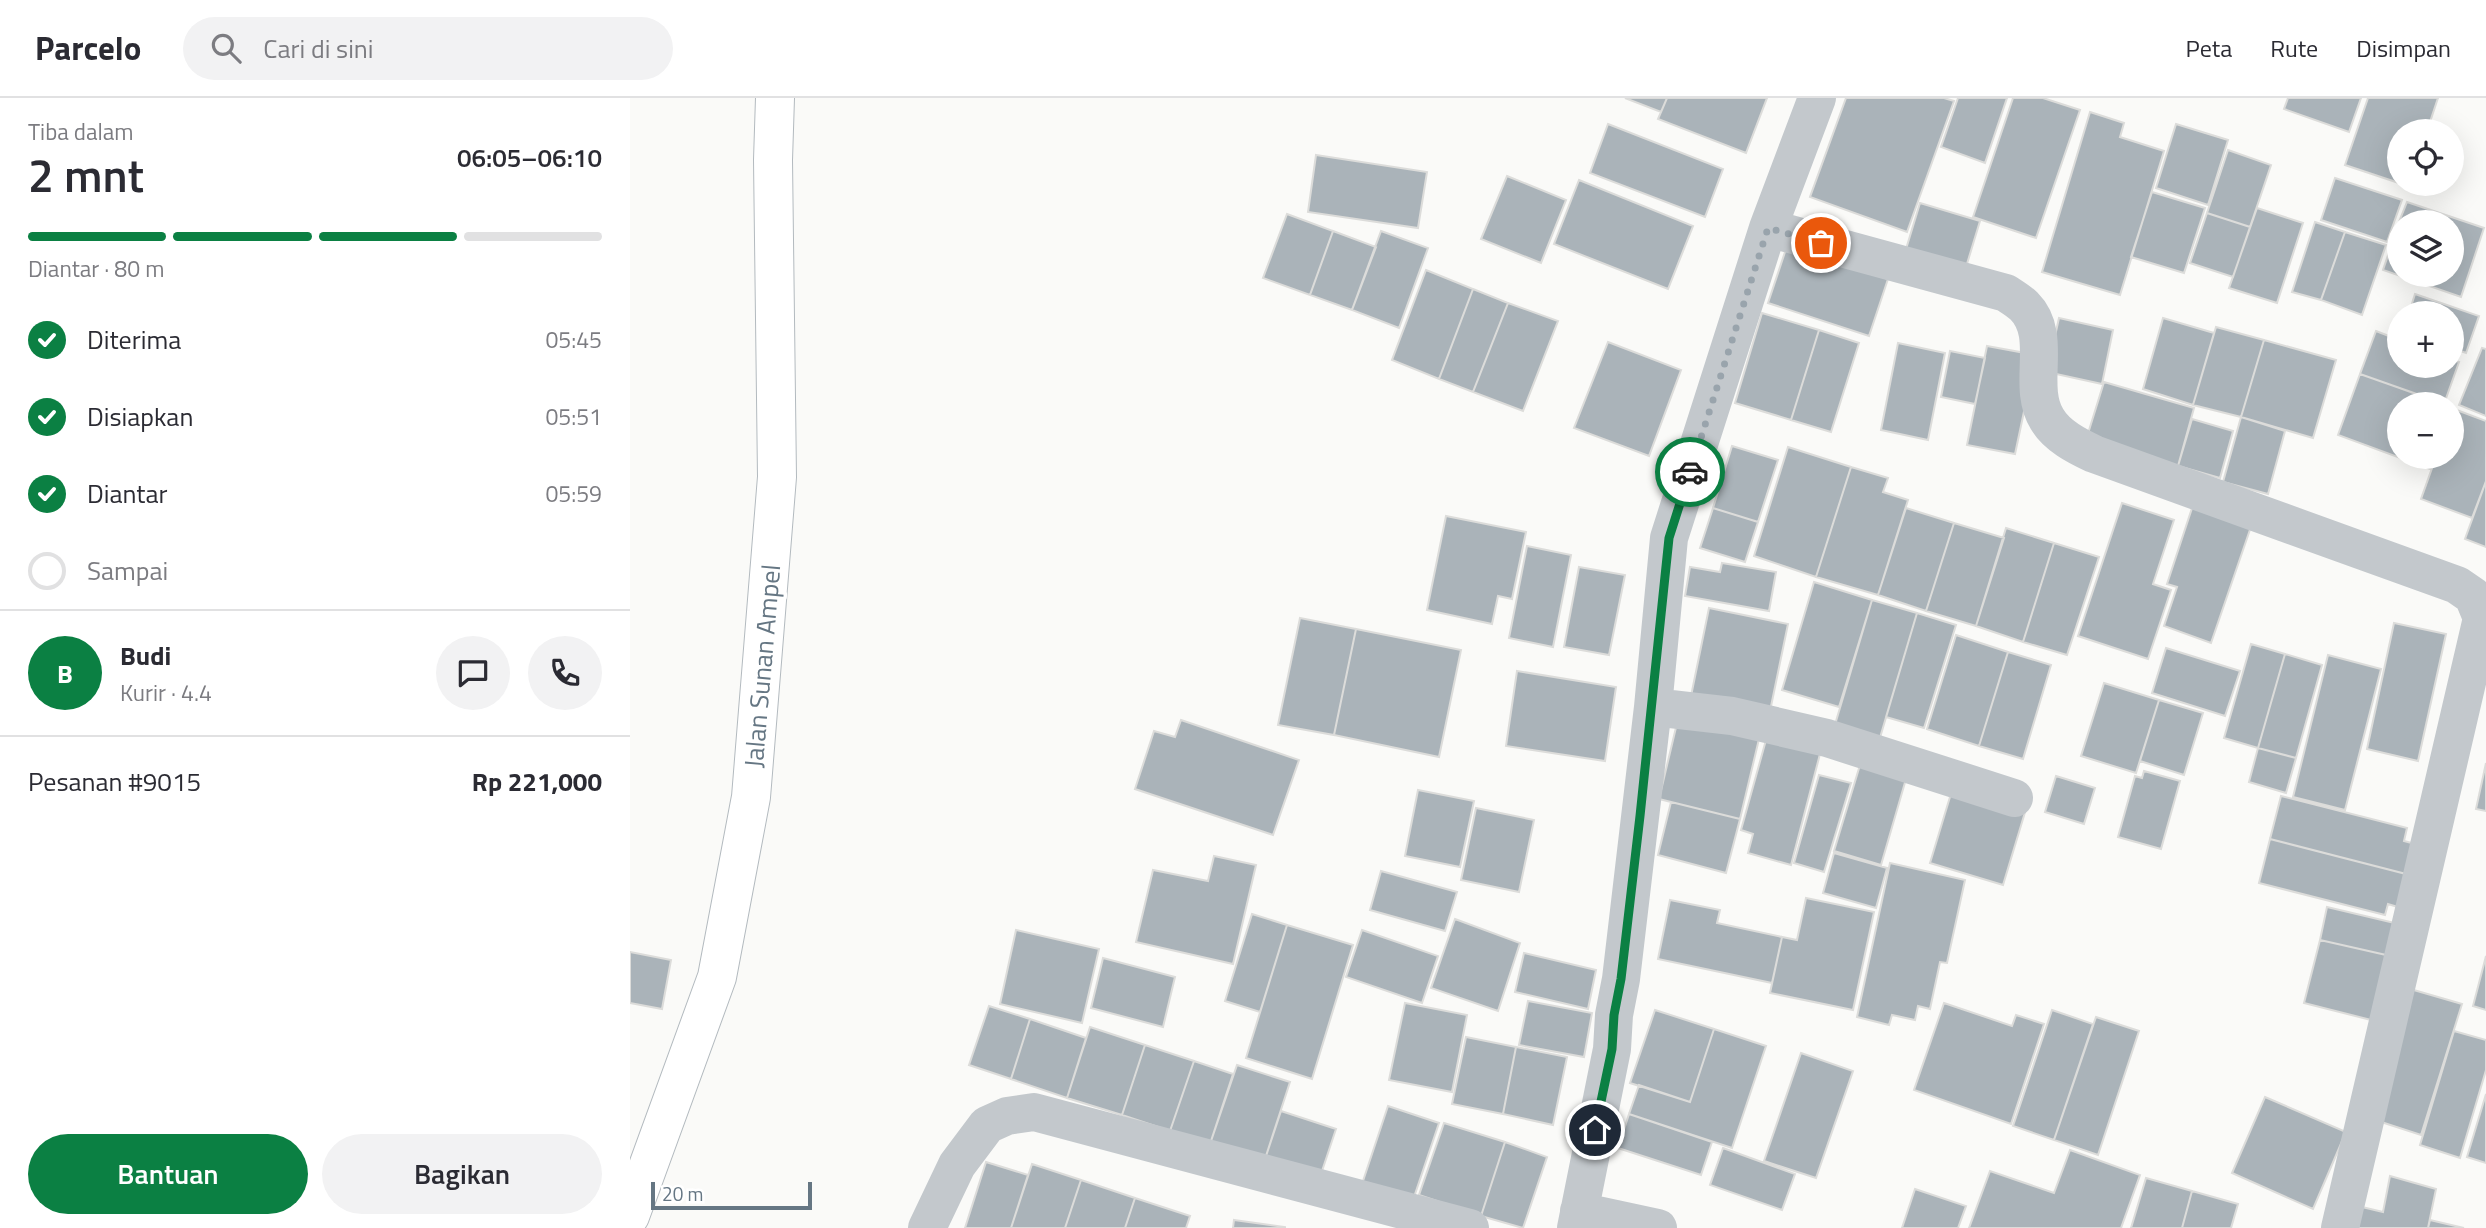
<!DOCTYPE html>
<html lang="id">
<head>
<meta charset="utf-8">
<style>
	body { margin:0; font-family:"Titillium Web",sans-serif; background:#f2f2f3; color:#2b2b33; height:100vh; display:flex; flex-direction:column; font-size:26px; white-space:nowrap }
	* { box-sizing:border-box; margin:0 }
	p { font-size:23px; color:#7c7c81 }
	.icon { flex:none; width:38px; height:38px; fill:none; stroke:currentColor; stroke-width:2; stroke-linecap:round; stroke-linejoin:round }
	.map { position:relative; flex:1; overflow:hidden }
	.side { display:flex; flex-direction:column; background:#fff; width:630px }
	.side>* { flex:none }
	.tools { position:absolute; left:1757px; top:21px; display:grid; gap:14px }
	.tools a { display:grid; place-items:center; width:77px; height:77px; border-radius:50%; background:#fff; box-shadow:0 7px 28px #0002; font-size:35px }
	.scale { position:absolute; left:21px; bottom:18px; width:161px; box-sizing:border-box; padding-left:7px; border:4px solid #657683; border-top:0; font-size:19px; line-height:24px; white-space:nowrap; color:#657683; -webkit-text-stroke:5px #fff; paint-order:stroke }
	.pin { position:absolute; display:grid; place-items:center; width:60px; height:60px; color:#fff; margin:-30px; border:4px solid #fff; border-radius:50%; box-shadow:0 2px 7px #0007 }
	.courier { position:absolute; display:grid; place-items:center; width:70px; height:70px; margin:-35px; border:5px solid #0b8043; border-radius:50%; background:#fff; color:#222; box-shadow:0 2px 9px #0007 }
	.headline em { font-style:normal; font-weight:600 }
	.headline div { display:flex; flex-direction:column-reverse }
	.headline { display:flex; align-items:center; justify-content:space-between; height:119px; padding:0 28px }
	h1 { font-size:46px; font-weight:600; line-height:52px }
	.bar { display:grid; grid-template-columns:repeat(4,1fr); gap:10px 7px; align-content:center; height:84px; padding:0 28px }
	.bar i { height:9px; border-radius:5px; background:#e1e1e2 }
	.bar .current { background:#0b8043 }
	.bar p { grid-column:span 4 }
	.line { display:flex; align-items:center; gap:18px; padding:0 28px; border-top:2px solid #e1e1e2 }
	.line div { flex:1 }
	.round { display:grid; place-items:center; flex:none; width:74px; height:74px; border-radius:37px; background:#f2f2f3 }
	ol { padding:0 28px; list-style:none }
	li { display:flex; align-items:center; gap:21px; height:77px }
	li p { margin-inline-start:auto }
	li .icon { padding:7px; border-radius:50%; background:#0b8043; color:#fff; stroke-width:4 }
	li:last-child { color:#7c7c81 }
	li i { width:38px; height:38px; border:4px solid #e1e1e2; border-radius:50% }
	.action { display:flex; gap:14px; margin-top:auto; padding:14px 28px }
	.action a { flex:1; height:80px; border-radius:42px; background:#0b8043; color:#fff; font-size:28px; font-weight:600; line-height:80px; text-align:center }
	.action a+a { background:#f2f2f3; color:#2b2b33 }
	header { display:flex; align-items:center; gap:42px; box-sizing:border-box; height:98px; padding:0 35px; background:#fff; border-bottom:2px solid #e1e1e2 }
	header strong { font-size:33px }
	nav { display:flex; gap:38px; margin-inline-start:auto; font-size:24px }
	.search { width:490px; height:63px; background:#f2f2f3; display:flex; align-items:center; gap:18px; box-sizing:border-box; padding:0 24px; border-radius:38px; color:#7c7c81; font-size:26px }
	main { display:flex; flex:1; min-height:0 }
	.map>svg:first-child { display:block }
	.building { fill:#aab3b9; stroke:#dcdcda; stroke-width:2 }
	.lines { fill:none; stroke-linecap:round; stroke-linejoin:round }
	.secondary-casing { stroke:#b3babf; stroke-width:40 }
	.street { stroke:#c3c8cc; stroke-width:38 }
	.secondary { stroke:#fff; stroke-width:38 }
	.done { stroke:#99a4ac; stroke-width:7; stroke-dasharray:0 12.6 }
	.route { stroke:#0b8043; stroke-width:9 }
	.labels { text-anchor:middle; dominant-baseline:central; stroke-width:7; stroke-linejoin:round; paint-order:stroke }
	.street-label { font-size:26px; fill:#657683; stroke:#fff }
</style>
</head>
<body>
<header>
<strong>Parcelo</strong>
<div class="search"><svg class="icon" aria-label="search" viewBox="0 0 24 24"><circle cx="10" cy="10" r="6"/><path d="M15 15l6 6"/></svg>Cari di sini</div>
<nav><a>Peta</a><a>Rute</a><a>Disimpan</a></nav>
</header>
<main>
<section class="side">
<div class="headline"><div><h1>2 mnt</h1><p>Tiba dalam</p></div><em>06:05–06:10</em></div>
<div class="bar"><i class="current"></i><i class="current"></i><i class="current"></i><i></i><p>Diantar · 80 m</p></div>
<ol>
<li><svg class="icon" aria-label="check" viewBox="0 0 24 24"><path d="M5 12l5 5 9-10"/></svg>Diterima<p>05:45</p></li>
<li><svg class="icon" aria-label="check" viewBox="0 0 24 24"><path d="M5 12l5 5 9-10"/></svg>Disiapkan<p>05:51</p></li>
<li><svg class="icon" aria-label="check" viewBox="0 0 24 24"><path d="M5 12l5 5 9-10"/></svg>Diantar<p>05:59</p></li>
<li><i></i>Sampai</li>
</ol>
<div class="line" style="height:126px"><b class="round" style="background:#0b8043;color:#fff">B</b><div><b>Budi</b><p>Kurir · 4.4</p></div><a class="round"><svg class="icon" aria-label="chat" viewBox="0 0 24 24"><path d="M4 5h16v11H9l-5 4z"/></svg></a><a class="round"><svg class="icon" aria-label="phone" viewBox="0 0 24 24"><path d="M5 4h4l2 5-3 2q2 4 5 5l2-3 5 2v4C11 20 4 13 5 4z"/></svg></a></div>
<div class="line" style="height:91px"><div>Pesanan #9015</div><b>Rp 221,000</b></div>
<div class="action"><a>Bantuan</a><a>Bagikan</a></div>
</section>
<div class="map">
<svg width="1856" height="1130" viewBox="0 0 1856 1130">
	<rect width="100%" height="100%" fill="#fafaf8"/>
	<path class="building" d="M 995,0 L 1037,0 L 1031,14 Z
		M 1037,0 L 1137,0 L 1116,55 L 1028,21 Z
		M 1216,0 L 1314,0 L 1324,3 L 1277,134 L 1180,99 Z
		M 1328,0 L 1377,0 L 1355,65 L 1311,49 Z
		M 1383,0 L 1413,0 L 1450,12 L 1406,140 L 1343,119 Z
		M 1658,0 L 1731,0 L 1719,34 L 1654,11 Z
		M 1738,0 L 1808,0 L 1797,33 L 1769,33 L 1769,85 L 1715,67 Z
		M 1460,14 L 1494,25 L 1490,39 L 1534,53 L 1490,197 L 1412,174 Z
		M 978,26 L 1093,71 L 1075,119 L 960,75 Z
		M 1546,26 L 1598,42 L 1578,107 L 1526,90 Z
		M 1598,52 L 1641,67 L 1620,129 L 1577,115 Z
		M 686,57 L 797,74 L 788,130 L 678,114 Z
		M 877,78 L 936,102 L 911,165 L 851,141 Z
		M 1705,80 L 1772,102 L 1757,144 L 1691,122 Z
		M 949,82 L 1063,128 L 1038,191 L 924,146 Z
		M 1522,94 L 1575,110 L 1554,175 L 1501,159 Z
		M 1777,104 L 1854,130 L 1831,199 L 1753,172 L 1769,125 L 1769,177 L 1822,177 L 1822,124 L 1769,124 Z
		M 1290,105 L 1350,123 L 1333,179 L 1273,161 Z
		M 1627,110 L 1673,125 L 1647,205 L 1599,190 Z
		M 1577,115 L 1620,129 L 1603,179 L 1560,165 Z
		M 657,116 L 703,133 L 680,197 L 633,180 Z
		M 1685,124 L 1715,134 L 1691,202 L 1662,194 Z
		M 703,133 L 746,149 L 722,212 L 680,197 Z
		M 751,133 L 798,150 L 769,230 L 722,212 Z
		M 1715,134 L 1756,147 L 1732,217 L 1691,202 Z
		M 1157,148 L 1258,181 L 1239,238 L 1138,205 Z
		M 796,172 L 843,191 L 809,281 L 762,262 Z
		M 843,191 L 878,205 L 843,294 L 809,281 Z
		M 1785,196 L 1849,218 L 1836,255 L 1822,250 L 1822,215 L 1779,215 Z
		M 878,205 L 928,223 L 893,313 L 843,294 Z
		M 1132,215 L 1189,232 L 1161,322 L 1105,305 Z
		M 1429,220 L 1483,232 L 1472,286 L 1417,274 Z
		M 1533,220 L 1584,235 L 1563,307 L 1513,291 Z
		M 1586,229 L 1634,242 L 1611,319 L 1563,307 Z
		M 1189,232 L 1229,245 L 1201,334 L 1161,322 Z
		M 1746,233 L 1769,242 L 1769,268 L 1822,268 L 1822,262 L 1829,264 L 1814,306 L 1730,276 Z
		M 1634,242 L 1706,262 L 1683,340 L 1611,319 Z
		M 978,244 L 1051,272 L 1019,358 L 944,330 Z
		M 1268,245 L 1315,255 L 1298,342 L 1251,332 Z
		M 1357,248 L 1406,257 L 1385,356 L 1337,347 Z
		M 1852,250 L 1856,251 L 1856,318 L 1829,307 Z
		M 1320,253 L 1355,260 L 1345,306 L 1311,299 Z
		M 1730,276 L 1815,306 L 1769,306 L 1769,359 L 1804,359 L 1800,371 L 1708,337 Z
		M 1474,284 L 1564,310 L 1548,368 L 1456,342 Z
		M 1824,311 L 1856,323 L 1856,383 L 1842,420 L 1791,401 L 1806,359 L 1822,359 L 1822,318 Z
		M 1611,319 L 1655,333 L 1638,396 L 1593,384 Z
		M 1562,321 L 1603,333 L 1590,380 L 1548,368 Z
		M 1102,348 L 1148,362 L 1128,424 L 1083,410 Z
		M 1158,349 L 1221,369 L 1186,479 L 1124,458 Z
		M 1221,369 L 1258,380 L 1253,394 L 1278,402 L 1248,497 L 1186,479 Z
		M 1856,383 L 1856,449 L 1835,441 Z
		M 1565,401 L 1624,420 L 1581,545 L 1534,528 L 1547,489 L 1537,486 Z
		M 1492,405 L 1544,422 L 1523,486 L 1541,492 L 1518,561 L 1448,538 Z
		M 1083,410 L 1128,424 L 1115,464 L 1070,450 Z
		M 1276,410 L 1324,425 L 1296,513 L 1248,497 Z
		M 816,418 L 896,434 L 882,501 L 868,498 L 862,526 L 797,512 Z
		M 1324,425 L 1374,440 L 1346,528 L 1296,513 Z
		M 1376,430 L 1424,445 L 1393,544 L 1346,528 Z
		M 1424,445 L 1469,459 L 1437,557 L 1393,544 Z
		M 897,448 L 941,457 L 923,549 L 879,540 Z
		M 1092,465 L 1146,474 L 1139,513 L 1055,498 L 1060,469 L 1090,474 Z
		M 949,469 L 995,477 L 979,557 L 934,549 Z
		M 1184,484 L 1242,502 L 1209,609 L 1152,592 Z
		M 1242,502 L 1287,515 L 1249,643 L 1204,630 Z
		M 1079,510 L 1158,526 L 1139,618 L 1060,603 Z
		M 1287,515 L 1326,527 L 1294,630 L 1256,619 Z
		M 670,520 L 726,531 L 704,637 L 648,627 Z
		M 1764,525 L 1816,536 L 1788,663 L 1737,651 Z
		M 726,531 L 831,552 L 809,659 L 704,637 Z
		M 1326,537 L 1378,554 L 1349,648 L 1297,631 Z
		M 1621,546 L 1655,556 L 1628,650 L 1594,640 Z
		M 1536,550 L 1610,573 L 1595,618 L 1522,595 Z
		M 1378,554 L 1421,567 L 1393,661 L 1349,648 Z
		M 1655,556 L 1692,567 L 1666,660 L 1628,650 Z
		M 1698,557 L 1751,571 L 1715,712 L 1663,699 Z
		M 887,573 L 986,589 L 975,663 L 876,648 Z
		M 1474,585 L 1529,602 L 1506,675 L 1451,658 Z
		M 1529,602 L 1573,615 L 1554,677 L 1510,663 Z
		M 1048,621 L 1129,641 L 1110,721 L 1029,701 Z
		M 551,622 L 669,662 L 643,737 L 505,691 L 524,633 L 545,639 Z
		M 1136,642 L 1190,656 L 1161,767 L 1118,755 L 1123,736 L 1111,732 Z
		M 1628,650 L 1666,660 L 1656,695 L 1619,684 Z
		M 1856,665 L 1856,713 L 1846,711 Z
		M 1230,667 L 1276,681 L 1251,767 L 1204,753 Z
		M 1514,673 L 1550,683 L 1531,751 L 1488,739 L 1505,678 L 1512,680 Z
		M 1189,677 L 1221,685 L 1194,774 L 1164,765 Z
		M 1426,678 L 1465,690 L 1454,726 L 1415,714 Z
		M 1323,689 L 1396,711 L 1373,787 L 1300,765 Z
		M 788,692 L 844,703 L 830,769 L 775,758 Z
		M 1651,698 L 1777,730 L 1774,743 L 1793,748 L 1780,777 L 1640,741 Z
		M 1041,704 L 1110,721 L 1096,775 L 1028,757 Z
		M 846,710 L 904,722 L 889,794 L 831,782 Z
		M 1640,741 L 1780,777 L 1771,810 L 1758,806 L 1755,817 L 1629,785 Z
		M 1204,755 L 1257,770 L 1246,810 L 1193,795 Z
		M 584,758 L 626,767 L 603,866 L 506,844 L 523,772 L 578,783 Z
		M 1260,765 L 1335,782 L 1317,865 L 1310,864 L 1300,911 L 1288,908 L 1285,922 L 1262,917 L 1259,927 L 1227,919 Z
		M 751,773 L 827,794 L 815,833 L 740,812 Z
		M 1176,800 L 1244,814 L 1223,912 L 1140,895 L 1152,839 L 1167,842 Z
		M 1040,802 L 1090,812 L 1087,825 L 1152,839 L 1142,885 L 1028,861 Z
		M 1697,809 L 1773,827 L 1765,859 L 1690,842 Z
		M 622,816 L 657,827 L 630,914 L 595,903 Z
		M 825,821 L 890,845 L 868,913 L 801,890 Z
		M 657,827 L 723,847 L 682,981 L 616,960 Z
		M 386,832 L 469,851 L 452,925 L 370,906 Z
		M 732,832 L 808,858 L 792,905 L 716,879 Z
		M 1690,842 L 1765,859 L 1749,924 L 1674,905 Z
		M 0,854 L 41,862 L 32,911 L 0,905 Z
		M 894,855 L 966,872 L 958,911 L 885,894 Z
		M 1856,858 L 1856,912 L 1843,908 Z
		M 473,860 L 545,879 L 533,929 L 461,910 Z
		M 1770,888 L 1832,906 L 1791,1037 L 1739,1020 Z
		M 898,903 L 962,915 L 954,959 L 889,947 Z
		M 775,905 L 837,917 L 822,994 L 759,982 Z
		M 1314,905 L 1382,928 L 1386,917 L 1414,926 L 1381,1026 L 1284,992 Z
		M 359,908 L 400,921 L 381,981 L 339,967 Z
		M 1025,912 L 1084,931 L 1060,1004 L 1000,985 Z
		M 1422,912 L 1463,926 L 1424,1042 L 1383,1028 Z
		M 1466,919 L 1509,933 L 1468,1057 L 1424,1042 Z
		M 400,921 L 456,940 L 437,1000 L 381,981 Z
		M 460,929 L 515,947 L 492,1017 L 437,1000 Z
		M 1084,931 L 1136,948 L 1102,1050 L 999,1016 L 1009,987 L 1060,1004 Z
		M 1824,933 L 1856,942 L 1856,972 L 1830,1060 L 1790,1047 Z
		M 836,939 L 886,949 L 873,1016 L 822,1006 Z
		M 515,947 L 564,963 L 540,1033 L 492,1017 Z
		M 886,949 L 937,959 L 923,1027 L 873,1016 Z
		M 1171,955 L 1223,973 L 1186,1080 L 1134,1063 Z
		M 564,963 L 603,976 L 580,1046 L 540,1033 Z
		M 607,967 L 660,984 L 634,1064 L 580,1046 Z
		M 1856,996 L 1856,1065 L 1837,1059 Z
		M 1635,999 L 1716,1034 L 1683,1111 L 1602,1075 Z
		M 758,1008 L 809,1025 L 782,1105 L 731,1089 Z
		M 651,1013 L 706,1031 L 689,1082 L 634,1064 Z
		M 999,1016 L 1082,1044 L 1071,1077 L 988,1050 Z
		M 814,1025 L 875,1044 L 851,1118 L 789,1097 Z
		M 875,1044 L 917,1059 L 893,1130 L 851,1118 Z
		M 1093,1050 L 1165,1076 L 1152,1112 L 1080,1087 Z
		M 1440,1052 L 1510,1077 L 1491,1130 L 1339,1130 L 1360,1073 L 1424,1095 Z
		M 356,1064 L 398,1077 L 381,1130 L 335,1130 Z
		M 402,1066 L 451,1082 L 435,1130 L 381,1130 Z
		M 1760,1078 L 1806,1091 L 1798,1130 L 1728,1130 L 1732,1109 L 1753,1114 Z
		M 1516,1080 L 1562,1093 L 1552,1130 L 1501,1130 Z
		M 451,1082 L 505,1100 L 495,1130 L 435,1130 Z
		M 1285,1091 L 1336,1108 L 1328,1130 L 1272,1130 Z
		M 1562,1093 L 1608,1106 L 1601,1130 L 1552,1130 Z
		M 505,1100 L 560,1118 L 556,1130 L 495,1130 Z
		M 604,1122 L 655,1129 L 655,1130 L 603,1130 Z
		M 1800,1122 L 1834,1130 L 1798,1130 Z"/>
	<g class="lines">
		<g class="secondary-casing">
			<path id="secondary" d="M 0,1118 L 87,879 L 121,699 L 147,379 L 143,62 L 145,0"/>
		</g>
		<path class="street" d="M 1138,130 L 1376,195 C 1382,199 1389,203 1394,208 C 1424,238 1396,287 1417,321 C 1427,338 1447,348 1464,356 L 1827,487 L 1843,498 L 1852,520 L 1710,1130
			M 1023,609 L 1102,618 L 1197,640 L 1384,700
			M 949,1113 L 1028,1130
			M 297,1130 L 327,1067 L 357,1027 L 377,1018 L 404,1014 L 840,1130
			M 946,1130 L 982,951 L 984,917 L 991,881 L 1023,609 L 1039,440 L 1138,130 L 1187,0"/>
		<use href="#secondary" class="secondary"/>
	</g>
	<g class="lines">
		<path class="done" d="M 1060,374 L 1138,130 L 1191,145"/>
		<path class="route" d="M 965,1032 L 982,951 L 984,917 L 991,881 L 1010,718 L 1039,440 L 1060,374"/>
	</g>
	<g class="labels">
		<g class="street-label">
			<text transform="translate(132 568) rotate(-85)">Jalan Sunan Ampel</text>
		</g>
	</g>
</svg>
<div class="tools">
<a><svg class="icon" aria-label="locate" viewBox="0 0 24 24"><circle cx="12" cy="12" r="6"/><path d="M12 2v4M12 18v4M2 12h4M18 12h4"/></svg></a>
<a><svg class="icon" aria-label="layers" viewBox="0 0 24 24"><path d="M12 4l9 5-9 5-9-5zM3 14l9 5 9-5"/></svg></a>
<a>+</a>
<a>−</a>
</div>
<div class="scale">20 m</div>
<div class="pin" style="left:1191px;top:145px;background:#ea580c"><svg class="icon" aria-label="bag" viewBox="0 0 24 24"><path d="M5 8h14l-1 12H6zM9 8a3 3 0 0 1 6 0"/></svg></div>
<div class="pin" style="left:965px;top:1032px;background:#1f2937"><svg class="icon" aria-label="home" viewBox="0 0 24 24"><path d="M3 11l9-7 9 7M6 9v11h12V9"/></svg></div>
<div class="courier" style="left:1060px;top:374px"><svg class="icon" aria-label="car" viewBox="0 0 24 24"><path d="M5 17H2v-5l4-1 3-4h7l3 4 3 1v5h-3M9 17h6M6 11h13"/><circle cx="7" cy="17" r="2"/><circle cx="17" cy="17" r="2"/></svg></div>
</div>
</main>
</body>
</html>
